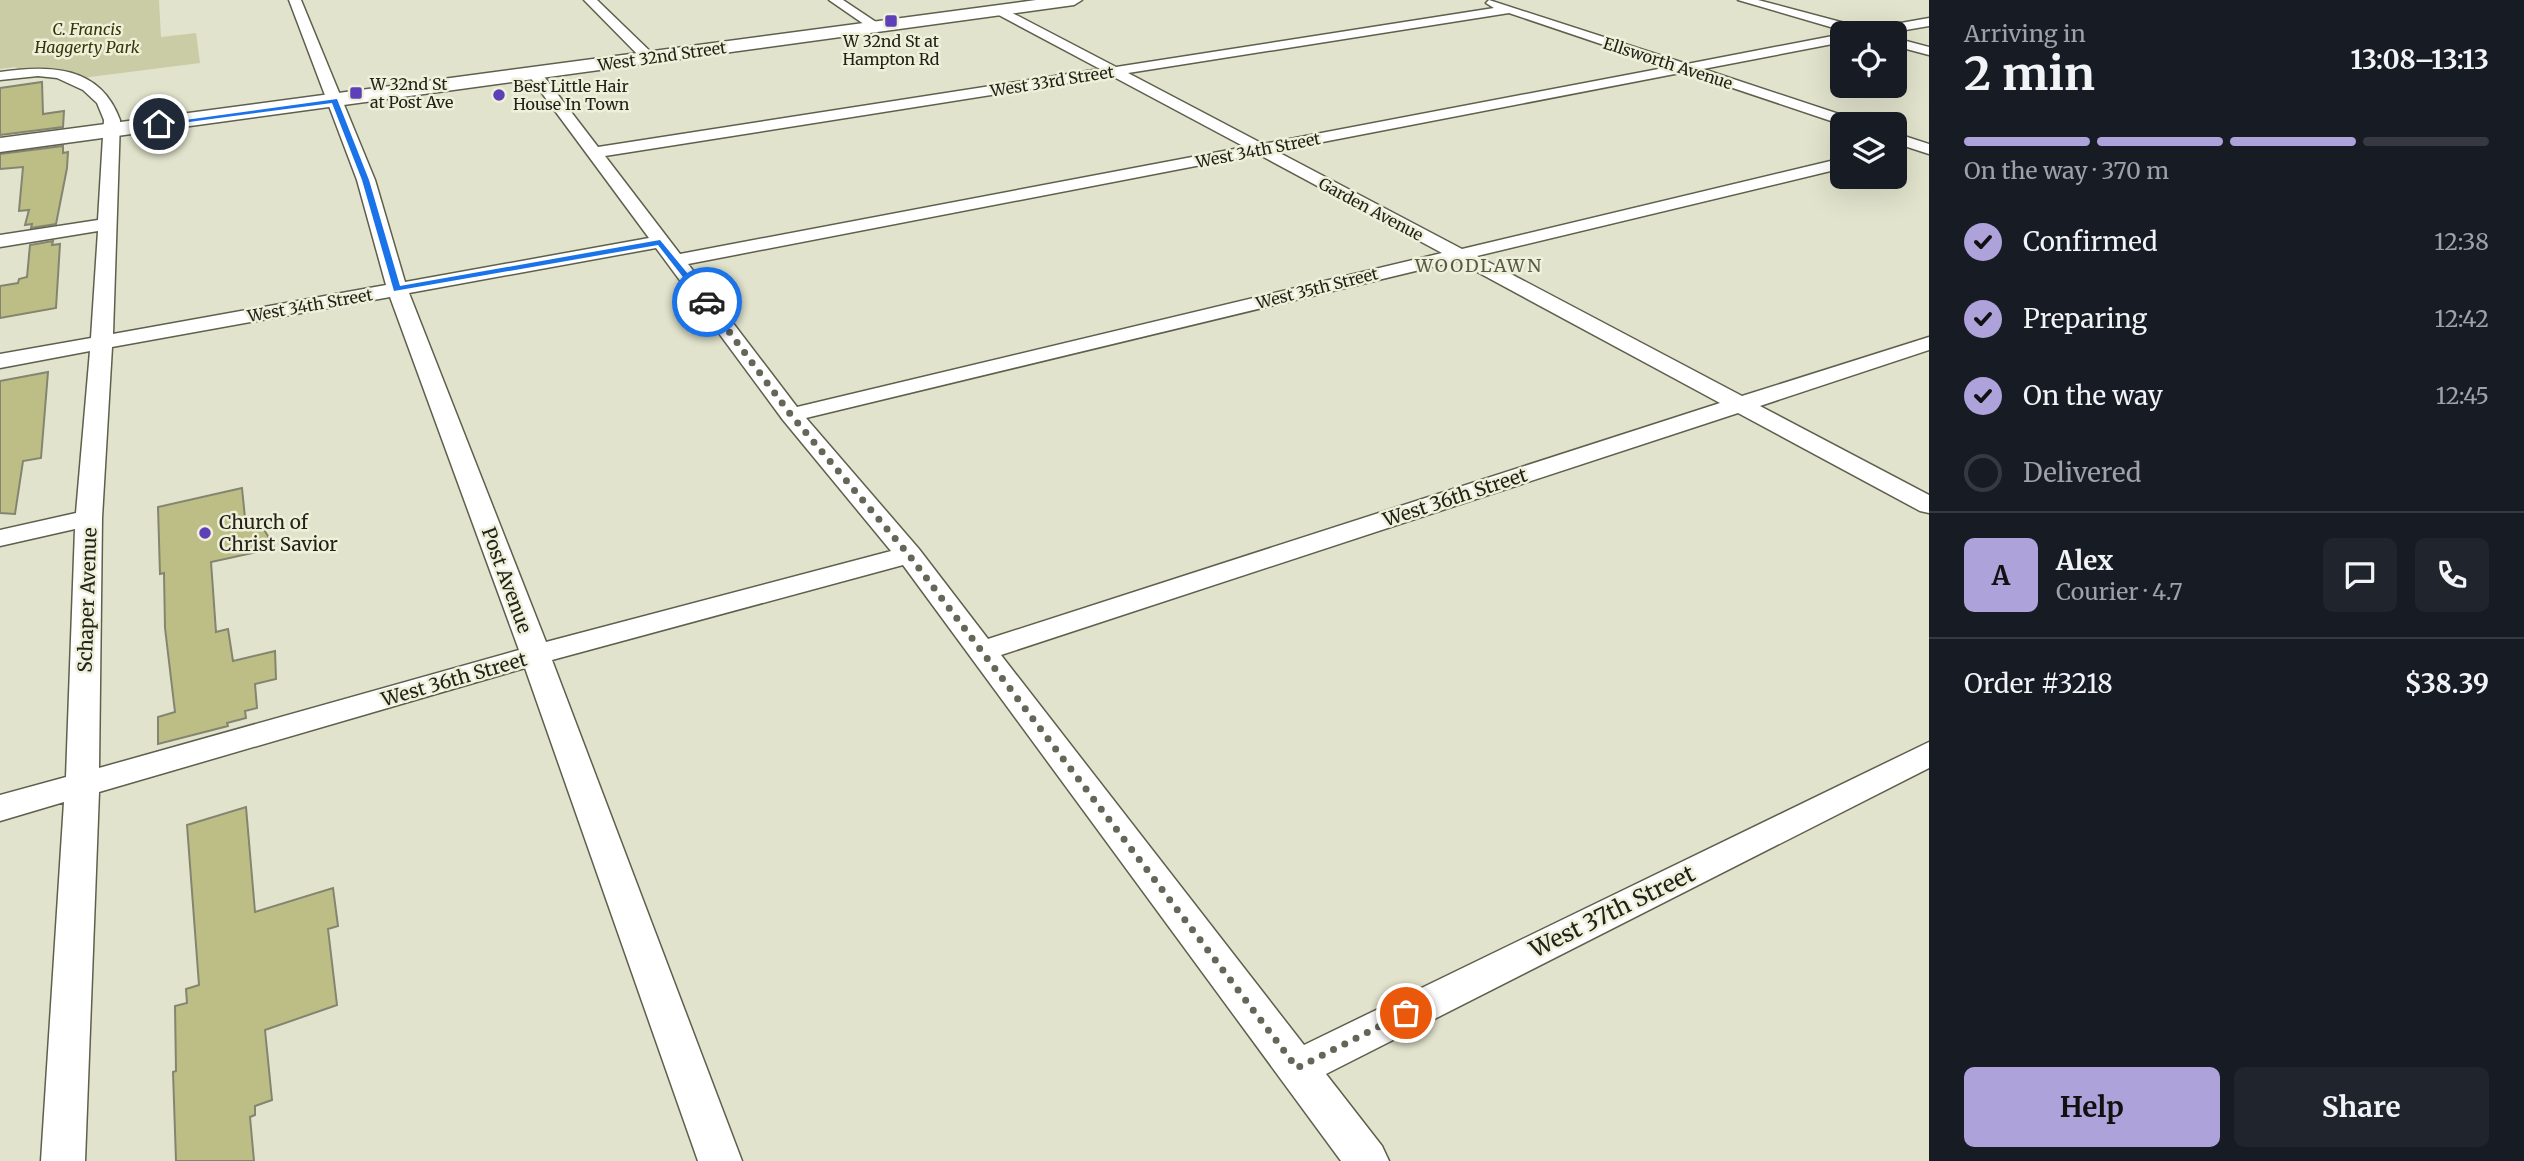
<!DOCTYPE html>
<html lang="en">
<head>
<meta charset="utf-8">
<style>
	body { margin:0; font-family:Merriweather,serif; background:#20242c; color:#f1f3f6; height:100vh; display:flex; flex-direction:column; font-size:26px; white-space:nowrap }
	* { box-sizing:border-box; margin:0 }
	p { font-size:23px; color:#9ea1a6 }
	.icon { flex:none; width:38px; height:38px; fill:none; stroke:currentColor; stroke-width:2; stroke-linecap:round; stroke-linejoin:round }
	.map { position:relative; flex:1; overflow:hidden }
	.drawer { display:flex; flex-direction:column; background:#171b24; width:595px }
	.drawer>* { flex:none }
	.fabs { position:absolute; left:1830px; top:21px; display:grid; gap:14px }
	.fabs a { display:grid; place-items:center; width:77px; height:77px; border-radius:10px; background:#171b24; box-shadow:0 7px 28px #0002; font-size:35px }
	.pin { position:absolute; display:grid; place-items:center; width:60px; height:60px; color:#fff; margin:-30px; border:4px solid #fff; border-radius:50%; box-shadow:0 2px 7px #0007 }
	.courier { position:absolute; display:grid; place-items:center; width:70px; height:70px; margin:-35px; border:5px solid #1a73e8; border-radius:50%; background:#fff; color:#222; box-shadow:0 2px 9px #0007 }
	.headline em { font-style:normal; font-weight:700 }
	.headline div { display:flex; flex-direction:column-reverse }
	.headline { display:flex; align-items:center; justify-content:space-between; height:119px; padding:0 35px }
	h1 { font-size:46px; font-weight:700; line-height:52px }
	.bar { display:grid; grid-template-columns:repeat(4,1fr); gap:10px 7px; align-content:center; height:84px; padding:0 35px }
	.bar i { height:9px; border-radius:5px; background:#363941 }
	.bar .selected { background:#aea2da }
	.bar p { grid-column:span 4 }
	.line { display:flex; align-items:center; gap:18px; padding:0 35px; border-top:2px solid #363941 }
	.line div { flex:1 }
	.round { display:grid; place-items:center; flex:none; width:74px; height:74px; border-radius:10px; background:#20242c }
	ol { padding:0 35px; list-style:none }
	li { display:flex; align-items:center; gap:21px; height:77px }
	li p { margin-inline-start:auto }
	li .icon { padding:7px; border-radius:50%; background:#aea2da; color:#111; stroke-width:4 }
	li:last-child { color:#9ea1a6 }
	li i { width:38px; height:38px; border:4px solid #363941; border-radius:50% }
	.button { display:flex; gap:14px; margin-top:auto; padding:14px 35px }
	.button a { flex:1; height:80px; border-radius:10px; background:#aea2da; color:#111; font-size:28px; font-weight:700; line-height:80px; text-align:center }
	.button a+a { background:#20242c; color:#f1f3f6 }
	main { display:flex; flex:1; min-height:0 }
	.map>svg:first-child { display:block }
	.green { fill:#cacca6 }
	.building { fill:#bdbe85; stroke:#848571; stroke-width:2 }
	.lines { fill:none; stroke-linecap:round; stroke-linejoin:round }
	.street-casing { stroke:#5e5f4c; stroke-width:3 }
	.secondary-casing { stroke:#5e5f4c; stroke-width:3 }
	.street { fill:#fff; fill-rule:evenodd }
	.secondary { fill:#fff; fill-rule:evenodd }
	.route { fill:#1a73e8 }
	.done { stroke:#656658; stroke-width:7; stroke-dasharray:0 12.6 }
	.poi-dot { fill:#5d3fb7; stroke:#eff0d9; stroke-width:2.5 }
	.labels { text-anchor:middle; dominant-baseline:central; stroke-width:5; stroke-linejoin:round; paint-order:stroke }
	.far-park-label { font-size:16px; font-style:italic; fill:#353506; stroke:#eff0d9 }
	.far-poi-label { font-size:16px; fill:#22221a; stroke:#eff0d9; text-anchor:start }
	.far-street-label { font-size:16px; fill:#22221a; stroke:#eff0d9 }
	.far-neighbourhood-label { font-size:18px; letter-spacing:2px; fill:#585946; stroke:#eff0d9 }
	.street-label { font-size:19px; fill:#22221a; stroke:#eff0d9 }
	.poi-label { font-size:19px; fill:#22221a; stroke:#eff0d9; text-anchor:start }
	.near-street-label { font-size:23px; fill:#22221a; stroke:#eff0d9 }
</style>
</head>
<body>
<main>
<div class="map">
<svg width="1929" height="1161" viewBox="0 0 1929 1161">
	<rect width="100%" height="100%" fill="#e2e3cc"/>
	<path class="green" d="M 0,0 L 159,0 L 161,37 L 196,33 L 200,63 L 82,78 L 57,68 L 23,71 L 15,67 L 0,69 Z"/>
	<path class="building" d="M 42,82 L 43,114 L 64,111 L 63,127 L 0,135 L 0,88 Z
		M 63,146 L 63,153 L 68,152 L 67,168 L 56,224 L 31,228 L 32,224 L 25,225 L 29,210 L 19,211 L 23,167 L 0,169 L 0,154 Z
		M 53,241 L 52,245 L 60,244 L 56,308 L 0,318 L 0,286 L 18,283 L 19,279 L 27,277 L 30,245 Z
		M 48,372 L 41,458 L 23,461 L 15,514 L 0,513 L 0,381 Z
		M 242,488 L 245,518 L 248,517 L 250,528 L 262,526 L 275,548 L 211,562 L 216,632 L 228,629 L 233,661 L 275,651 L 276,679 L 255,684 L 257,708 L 245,711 L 246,718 L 227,723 L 228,726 L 158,744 L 158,717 L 175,712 L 165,628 L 164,573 L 160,574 L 158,507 Z
		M 246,807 L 255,912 L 333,888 L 338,926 L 328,929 L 337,1005 L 265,1030 L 272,1100 L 255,1106 L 255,1115 L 250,1117 L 254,1161 L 176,1161 L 173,1072 L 176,1071 L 175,1006 L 187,1003 L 186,989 L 199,985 L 187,825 Z"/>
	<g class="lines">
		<g class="street-casing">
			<path id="street" d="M 289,0 L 301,0 L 375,180 L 405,282 L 649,238 L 527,73 L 534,69 L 539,70 L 598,147 L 1100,69 L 995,13 L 993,10 L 999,6 L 1116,67 L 1494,8 L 1486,3 L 1489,0 L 1687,64 L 1843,34 L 1843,42 L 1703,69 L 1860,121 L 1862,124 L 1843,125 L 1685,72 L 1276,151 L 1462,249 L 1843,158 L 1843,168 L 1477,256 L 1742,396 L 1929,337 L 1929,350 L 1760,406 L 1929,495 L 1929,513 L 1920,511 L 1738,413 L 1001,655 L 1304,1045 L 1929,742 L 1929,768 L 1326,1074 L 1382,1146 L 1389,1161 L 1341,1161 L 903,565 L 552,660 L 742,1161 L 698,1161 L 525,668 L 99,792 L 85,1161 L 41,1161 L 64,802 L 0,821 L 0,795 L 66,777 L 75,529 L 0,546 L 0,530 L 76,513 L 90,351 L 0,368 L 0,354 L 91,338 L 98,231 L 0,247 L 0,235 L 98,220 L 104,120 L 97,103 L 83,90 L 57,78 L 38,76 L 0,80 L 0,72 C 49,65 100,65 120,120 L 113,334 L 386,285 L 357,180 ZM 1509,13 L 1669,67 L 1263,144 L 1128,73 ZM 1112,76 L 1245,147 L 680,254 L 605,156 ZM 1258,154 L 1442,253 L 797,407 L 688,264 ZM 656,248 L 783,420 L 891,551 L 546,642 L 409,293 ZM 1457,261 L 1720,403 L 988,639 L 919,549 L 806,418 ZM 390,297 L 519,650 L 99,768 L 102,518 L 112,347 Z
				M 584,0 L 597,0 L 654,55 L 654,61 L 644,61 Z
				M 829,0 L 843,0 L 882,26 L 881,29 L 871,29 Z
				M 1738,0 L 1758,0 L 1867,29 L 1929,18 L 1929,26 L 1888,33 L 1851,33 Z
				M 1895,38 L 1929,47 L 1929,55 L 1895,46 Z
				M 1895,133 L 1929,144 L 1929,154 L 1895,143 Z"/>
		</g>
		<g class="secondary-casing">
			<path id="secondary" d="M 1036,0 L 1082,0 L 1074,5 L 0,152 L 0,138 Z"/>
		</g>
		<use href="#street" class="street"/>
		<use href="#secondary" class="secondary"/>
	</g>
	<path class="route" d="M 337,99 L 369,180 L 400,286 L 660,240 L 711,302 L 704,304 L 658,245 L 394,291 L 362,180 L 332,103 L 159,126 L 156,124 Z"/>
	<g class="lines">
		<path class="done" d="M 707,302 L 791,415 L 909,555 L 1297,1068 L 1406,1013"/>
	</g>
	<g class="poi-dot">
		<rect x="884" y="14" width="14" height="14" rx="3.5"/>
		<rect x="349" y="86" width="14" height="14" rx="3.5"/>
		<circle cx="499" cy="95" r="7"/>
		<circle cx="205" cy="533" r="7"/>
	</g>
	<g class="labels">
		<g class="far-park-label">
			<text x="87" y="29">C. Francis<tspan x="87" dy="18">Haggerty Park</tspan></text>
		</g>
		<g class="far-poi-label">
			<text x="891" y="41" text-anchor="middle">W 32nd St at<tspan x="891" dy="18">Hampton Rd</tspan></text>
			<text x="370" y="84">W 32nd St<tspan x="370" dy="18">at Post Ave</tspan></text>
			<text x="513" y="86">Best Little Hair<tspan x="513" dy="18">House In Town</tspan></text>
		</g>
		<g class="far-street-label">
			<text transform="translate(662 56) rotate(-8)">West 32nd Street</text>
			<text transform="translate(1668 63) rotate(18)">Ellsworth Avenue</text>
			<text transform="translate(1052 81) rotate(-9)">West 33rd Street</text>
			<text transform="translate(1258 150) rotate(-11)">West 34th Street</text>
			<text transform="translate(1371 209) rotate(28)">Garden Avenue</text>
			<text transform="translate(1317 288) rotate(-14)">West 35th Street</text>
			<text transform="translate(310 305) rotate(-10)">West 34th Street</text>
		</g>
		<g class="far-neighbourhood-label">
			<text x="1479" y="265">WOODLAWN</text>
		</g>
		<g class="street-label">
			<text transform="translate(1455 497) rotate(-18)">West 36th Street</text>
			<text transform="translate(507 580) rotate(70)">Post Avenue</text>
			<text transform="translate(87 600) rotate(-88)">Schaper Avenue</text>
			<text transform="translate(454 679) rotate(-16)">West 36th Street</text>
		</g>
		<g class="poi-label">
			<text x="219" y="522">Church of<tspan x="219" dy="22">Christ Savior</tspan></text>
		</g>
		<g class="near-street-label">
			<text transform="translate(1612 911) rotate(-26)">West 37th Street</text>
		</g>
	</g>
</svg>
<div class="fabs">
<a><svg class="icon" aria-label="locate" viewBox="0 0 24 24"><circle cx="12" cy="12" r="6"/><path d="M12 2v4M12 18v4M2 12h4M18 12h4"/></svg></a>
<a><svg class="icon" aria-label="layers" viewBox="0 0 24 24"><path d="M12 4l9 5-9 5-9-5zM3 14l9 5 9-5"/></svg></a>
</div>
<div class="pin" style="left:1406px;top:1013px;background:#ea580c"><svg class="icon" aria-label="bag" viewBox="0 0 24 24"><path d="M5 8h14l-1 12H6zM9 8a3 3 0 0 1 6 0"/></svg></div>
<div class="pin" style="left:159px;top:124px;background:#1f2937"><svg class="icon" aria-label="home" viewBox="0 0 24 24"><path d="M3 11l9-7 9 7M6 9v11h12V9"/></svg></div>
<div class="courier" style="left:707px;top:302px"><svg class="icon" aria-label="car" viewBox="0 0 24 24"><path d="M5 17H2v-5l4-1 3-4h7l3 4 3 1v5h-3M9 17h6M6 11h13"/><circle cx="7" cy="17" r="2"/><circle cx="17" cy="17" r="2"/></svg></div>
</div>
<section class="drawer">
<div class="headline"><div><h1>2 min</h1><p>Arriving in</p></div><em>13:08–13:13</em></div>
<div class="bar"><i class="selected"></i><i class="selected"></i><i class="selected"></i><i></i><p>On the way · 370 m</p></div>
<ol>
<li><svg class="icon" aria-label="check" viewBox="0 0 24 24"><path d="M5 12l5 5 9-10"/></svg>Confirmed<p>12:38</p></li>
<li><svg class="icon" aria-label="check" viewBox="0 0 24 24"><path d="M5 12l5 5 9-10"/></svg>Preparing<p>12:42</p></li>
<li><svg class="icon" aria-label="check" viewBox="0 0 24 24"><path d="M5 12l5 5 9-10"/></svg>On the way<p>12:45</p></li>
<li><i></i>Delivered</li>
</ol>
<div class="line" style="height:126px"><b class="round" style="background:#aea2da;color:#111">A</b><div><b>Alex</b><p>Courier · 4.7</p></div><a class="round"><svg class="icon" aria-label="chat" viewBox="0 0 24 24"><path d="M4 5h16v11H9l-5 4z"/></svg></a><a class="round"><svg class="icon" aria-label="phone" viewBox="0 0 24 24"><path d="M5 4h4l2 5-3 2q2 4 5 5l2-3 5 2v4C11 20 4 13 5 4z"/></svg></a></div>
<div class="line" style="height:91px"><div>Order #3218</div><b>$38.39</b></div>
<div class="button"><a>Help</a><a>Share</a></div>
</section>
</main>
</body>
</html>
